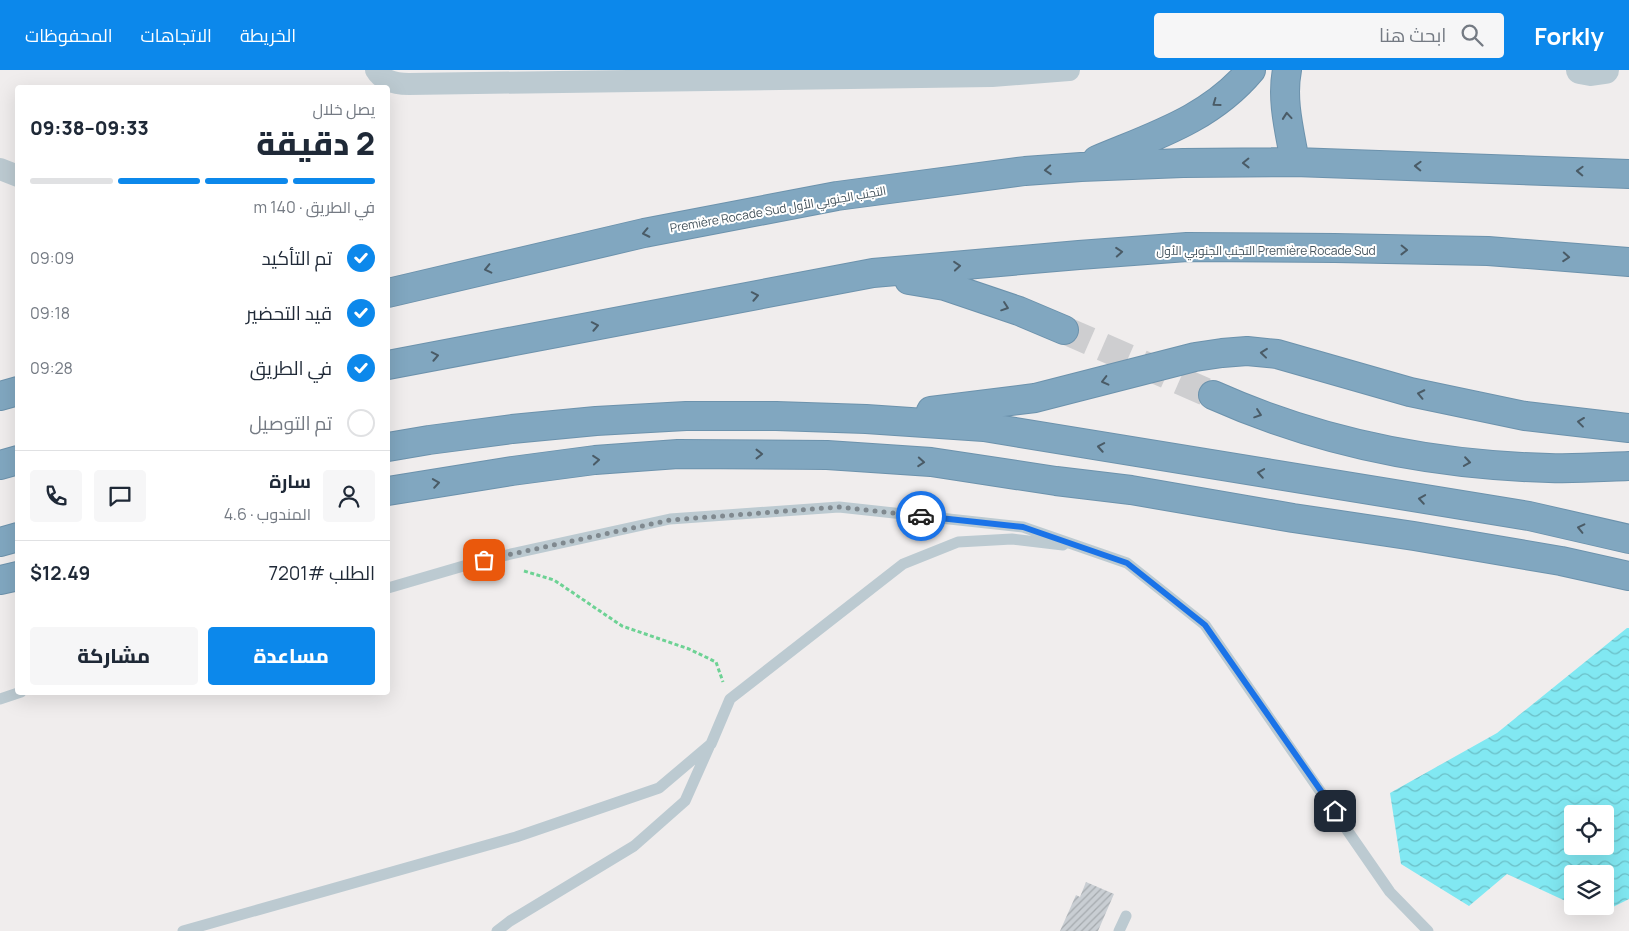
<!DOCTYPE html>
<html lang="ar">
<head>
<meta charset="utf-8">
<style>
	body { margin:0; font-family:Manrope,Cairo,sans-serif; background:#f6f6f7; color:#1f2937; direction:rtl; height:100vh; display:flex; flex-direction:column; font-size:19px; white-space:nowrap }
	* { box-sizing:border-box; margin:0 }
	p { font-size:16px; color:#747a83 }
	.icon { flex:none; width:28px; height:28px; fill:none; stroke:currentColor; stroke-width:2; stroke-linecap:round; stroke-linejoin:round }
	.map { position:relative; flex:1; overflow:hidden; direction:ltr }
	.sheet { position:absolute; left:15px; top:15px; width:375px; height:610px; display:flex; flex-direction:column; background:#fff; border-radius:5px; box-shadow:0 5px 20px #0002; direction:rtl }
	.sheet>* { flex:none }
	.buttons { position:absolute; left:1564px; top:735px; display:grid; gap:10px }
	.buttons a { display:grid; place-items:center; width:50px; height:50px; border-radius:5px; background:#fff; box-shadow:0 5px 20px #0002; font-size:25px }
	.pin { position:absolute; display:grid; place-items:center; width:42px; height:42px; color:#fff; margin:-21px; border-radius:10px; box-shadow:0 2px 8px #0006 }
	.courier { position:absolute; display:grid; place-items:center; width:50px; height:50px; margin:-25px; border:4px solid #1a73e8; border-radius:50%; background:#fff; color:#222; box-shadow:0 1px 6px #0007 }
	.head em { font-style:normal; font-weight:800 }
	.head div { display:flex; flex-direction:column-reverse }
	.head { display:flex; align-items:center; justify-content:space-between; height:85px; padding:0 15px }
	h1 { font-size:32px; font-weight:800; line-height:38px }
	.bar { display:grid; grid-template-columns:repeat(4,1fr); gap:8px 5px; align-content:center; height:60px; padding:0 15px }
	.bar i { height:6px; border-radius:4px; background:#e0e1e3 }
	.bar .active { background:#0c88eb }
	.bar p { grid-column:span 4 }
	.line { display:flex; align-items:center; gap:12px; padding:0 15px; border-top:1px solid #e0e1e3 }
	.line div { flex:1 }
	.round { display:grid; place-items:center; flex:none; width:52px; height:52px; border-radius:5px; background:#f6f6f7 }
	ol { padding:0 15px; list-style:none }
	li { display:flex; align-items:center; gap:15px; height:55px }
	li p { margin-inline-start:auto }
	li .icon { padding:5px; border-radius:50%; background:#0c88eb; color:#fff; stroke-width:4 }
	li:last-child { color:#747a83 }
	li i { width:28px; height:28px; border:2px solid #e0e1e3; border-radius:50% }
	.action { display:flex; gap:10px; margin-top:auto; padding:10px 15px }
	.action a { flex:1; height:58px; border-radius:5px; background:#0c88eb; color:#fff; font-size:20px; font-weight:800; line-height:58px; text-align:center }
	.action a+a { background:#f6f6f7; color:#1f2937 }
	header { display:flex; align-items:center; gap:30px; box-sizing:border-box; height:70px; padding:0 25px; background:#0c88eb; color:#fff }
	header strong { font-size:24px }
	nav { display:flex; gap:28px; margin-inline-start:auto; font-size:18px }
	.search { width:350px; height:45px; background:#f6f6f7; display:flex; align-items:center; gap:12px; box-sizing:border-box; padding:0 18px; border-radius:5px; color:#747a83; font-size:19px }
	.map>svg:first-child { display:block }
	.water { fill:url(#water-waves); fill-rule:evenodd }
	.building { fill:url(#building-hatch) }
	.lines { fill:none; stroke-linecap:round; stroke-linejoin:round }
	.motorway-tunnel { stroke:#ceced0; stroke-width:28; stroke-dasharray:28 14; stroke-linecap:butt }
	.motorway-casing { stroke:#6c92ac; stroke-width:30 }
	.path { stroke:#6dd294; stroke-width:3; stroke-dasharray:4 2.5; stroke-linecap:butt }
	.service { stroke:#bccad1; stroke-width:11 }
	.minor { stroke:#bccad1; stroke-width:22 }
	.tertiary { stroke:#bccad1; stroke-width:28 }
	.motorway { stroke:#81a7c0; stroke-width:28 }
	.oneway { stroke:#4a5b66 }
	.done { stroke:#80898f; stroke-width:5; stroke-dasharray:0 9 }
	.route { stroke:#1a73e8; stroke-width:6 }
	.labels { text-anchor:middle; dominant-baseline:central; stroke-width:4; stroke-linejoin:round; paint-order:stroke }
	.street-label { font-size:12px; fill:#44535c; stroke:#fff }
</style>
</head>
<body>
<header>
<strong>Forkly</strong>
<div class="search"><svg class="icon" aria-label="search" viewBox="0 0 24 24"><circle cx="10" cy="10" r="6"/><path d="M15 15l6 6"/></svg>ابحث هنا</div>
<nav><a>الخريطة</a><a>الاتجاهات</a><a>المحفوظات</a></nav>
</header>
<div class="map">
<svg width="1629" height="861" viewBox="0 0 1629 861">
	<defs>
		<pattern id="water-waves" width="16" height="10" patternUnits="userSpaceOnUse" patternTransform="scale(1.25)"><rect width="16" height="10" fill="#81e8f2"/><path d="M0 5q4-4 8 0t8 0" fill="none" stroke="#6bbfc7"/></pattern>
		<pattern id="building-hatch" width="6" height="6" patternUnits="userSpaceOnUse" patternTransform="scale(1.25)"><rect width="6" height="6" fill="#c9ced3"/><path d="M-1 1l2-2M0 6l6-6M5 7l2-2" fill="none" stroke="#a5aaae"/></pattern>
	</defs>
	<rect width="100%" height="100%" fill="#f0eded"/>
	<path class="water" d="M 1627,558 L 1629,558 L 1629,829 L 1597,845 L 1578,836 L 1605,836 L 1605,804 L 1572,804 L 1572,834 L 1507,804 L 1469,836 L 1401,794 L 1390,723 L 1497,663 ZM 1572,744 L 1605,744 L 1605,776 L 1572,776 Z"/>
	<path class="building" d="M 1086,812 L 1114,824 L 1098,861 L 1060,861 L 1076,825 L 1080,827 Z"/>
	<g class="lines">
		<path class="motorway-tunnel" d="M 1064,260 L 1213,325"/>
		<g class="motorway-casing">
			<path id="motorway" d="M 1287,0 C 1281,30 1290,63 1295,92
				M 1097,90 C 1154,66 1210,49 1251,0
				M 909,210 L 945,216 L 1019,241 L 1064,260
				M 388,223 L 644,163 L 837,126 L 1025,101 L 1081,97 L 1183,93 L 1295,92 L 1629,104
				M 388,295 L 873,203 L 1079,185 L 1187,177 L 1335,178 L 1488,181 L 1629,192
				M 1213,325 C 1318,372 1434,395 1549,398 C 1576,399 1603,397 1629,396
				M 0,326 L 18,321
				M 931,341 L 1035,328 L 1195,287 L 1222,283 L 1247,281 L 1277,284 L 1410,322 L 1525,346 L 1629,358
				M 388,377 L 429,370 L 512,359 L 596,351 L 686,346 L 776,346 L 866,349 L 984,357 L 1529,446 L 1629,469
				M 0,395 L 18,390
				M 388,421 L 512,401 L 595,390 L 678,384 L 827,385 L 931,392 L 1056,411 L 1131,420 L 1293,448 L 1414,466 L 1561,491 L 1629,506
				M 0,472 L 18,467
				M 0,510 L 18,506"/>
		</g>
		<path class="path" d="M 524,501 L 554,510 L 622,556 L 689,579 L 716,592 L 723,612"/>
		<path class="service" d="M 388,518 L 484,490 L 670,449 L 839,437 L 1023,457 L 1127,493 L 1205,555 L 1390,822 L 1428,861
			M 0,629 L 21,622
			M 183,861 L 516,767 L 659,718 L 711,674 L 730,629 L 903,494 L 958,472 L 1012,469 L 1063,475
			M 497,861 L 510,851 L 634,776 L 685,731 L 709,677
			M 1119,861 L 1126,846"/>
		<path class="minor" d="M 376,0 C 383,12 396,14 409,14 L 992,6 L 1069,0
			M 0,99 L 18,106"/>
		<path class="tertiary" d="M 1580,0 L 1591,2 L 1605,0"/>
		<use href="#motorway" class="motorway"/>
	</g>
	<defs><path id="oneway-chevron" d="M-2-3.5L2.5 0L-2 3.5" fill="none" stroke-width="1.6" stroke-linecap="round" stroke-linejoin="round" transform="scale(1.25)"/></defs>
	<g class="oneway">
		<use href="#oneway-chevron" transform="translate(1216 33) rotate(144)"/>
		<use href="#oneway-chevron" transform="translate(1287 46) rotate(-95)"/>
		<use href="#oneway-chevron" transform="translate(1246 93) rotate(179)"/>
		<use href="#oneway-chevron" transform="translate(1418 96) rotate(-178)"/>
		<use href="#oneway-chevron" transform="translate(1048 100) rotate(176)"/>
		<use href="#oneway-chevron" transform="translate(1580 101) rotate(-178)"/>
		<use href="#oneway-chevron" transform="translate(646 163) rotate(168)"/>
		<use href="#oneway-chevron" transform="translate(1404 180) rotate(1)"/>
		<use href="#oneway-chevron" transform="translate(1119 182) rotate(-4)"/>
		<use href="#oneway-chevron" transform="translate(1566 187) rotate(4)"/>
		<use href="#oneway-chevron" transform="translate(957 196) rotate(-5)"/>
		<use href="#oneway-chevron" transform="translate(488 199) rotate(167)"/>
		<use href="#oneway-chevron" transform="translate(755 226) rotate(-11)"/>
		<use href="#oneway-chevron" transform="translate(1005 237) rotate(19)"/>
		<use href="#oneway-chevron" transform="translate(595 256) rotate(-11)"/>
		<use href="#oneway-chevron" transform="translate(1264 283) rotate(-174)"/>
		<use href="#oneway-chevron" transform="translate(435 286) rotate(-11)"/>
		<use href="#oneway-chevron" transform="translate(1105 311) rotate(166)"/>
		<use href="#oneway-chevron" transform="translate(1421 324) rotate(-168)"/>
		<use href="#oneway-chevron" transform="translate(1258 344) rotate(19)"/>
		<use href="#oneway-chevron" transform="translate(1581 352) rotate(-173)"/>
		<use href="#oneway-chevron" transform="translate(1101 377) rotate(-170)"/>
		<use href="#oneway-chevron" transform="translate(759 384)"/>
		<use href="#oneway-chevron" transform="translate(596 390) rotate(-5)"/>
		<use href="#oneway-chevron" transform="translate(921 392) rotate(4)"/>
		<use href="#oneway-chevron" transform="translate(1467 392) rotate(8)"/>
		<use href="#oneway-chevron" transform="translate(1261 403) rotate(-171)"/>
		<use href="#oneway-chevron" transform="translate(436 413) rotate(-9)"/>
		<use href="#oneway-chevron" transform="translate(1422 429) rotate(-171)"/>
		<use href="#oneway-chevron" transform="translate(1581 458) rotate(-167)"/>
	</g>
	<g class="lines">
		<path class="done" d="M 484,490 L 670,450 L 839,437 L 921,446"/>
		<path class="route" d="M 921,446 L 1023,457 L 1127,493 L 1205,555 L 1335,741"/>
	</g>
	<g class="labels">
		<g class="street-label">
			<text transform="translate(778 139) rotate(-10)">Première Rocade Sud التجنب الجنوبي الأول</text>
			<text x="1266" y="180">التجنب الجنوبي الأول Première Rocade Sud</text>
		</g>
	</g>
</svg>
<div class="buttons">
<a><svg class="icon" aria-label="locate" viewBox="0 0 24 24"><circle cx="12" cy="12" r="6"/><path d="M12 2v4M12 18v4M2 12h4M18 12h4"/></svg></a>
<a><svg class="icon" aria-label="layers" viewBox="0 0 24 24"><path d="M12 4l9 5-9 5-9-5zM3 14l9 5 9-5"/></svg></a>
</div>
<div class="pin" style="left:484px;top:490px;background:#ea580c"><svg class="icon" aria-label="bag" viewBox="0 0 24 24"><path d="M5 8h14l-1 12H6zM9 8a3 3 0 0 1 6 0"/></svg></div>
<div class="pin" style="left:1335px;top:741px;background:#1f2937"><svg class="icon" aria-label="home" viewBox="0 0 24 24"><path d="M3 11l9-7 9 7M6 9v11h12V9"/></svg></div>
<div class="courier" style="left:921px;top:446px"><svg class="icon" aria-label="car" viewBox="0 0 24 24"><path d="M5 17H2v-5l4-1 3-4h7l3 4 3 1v5h-3M9 17h6M6 11h13"/><circle cx="7" cy="17" r="2"/><circle cx="17" cy="17" r="2"/></svg></div>
<section class="sheet">
<div class="head"><div><h1>2 دقيقة</h1><p>يصل خلال</p></div><em>09:33–09:38</em></div>
<div class="bar"><i class="active"></i><i class="active"></i><i class="active"></i><i></i><p>في الطريق · 140 m</p></div>
<ol>
<li><svg class="icon" aria-label="check" viewBox="0 0 24 24"><path d="M5 12l5 5 9-10"/></svg>تم التأكيد<p>09:09</p></li>
<li><svg class="icon" aria-label="check" viewBox="0 0 24 24"><path d="M5 12l5 5 9-10"/></svg>قيد التحضير<p>09:18</p></li>
<li><svg class="icon" aria-label="check" viewBox="0 0 24 24"><path d="M5 12l5 5 9-10"/></svg>في الطريق<p>09:28</p></li>
<li><i></i>تم التوصيل</li>
</ol>
<div class="line" style="height:90px"><a class="round"><svg class="icon" aria-label="person" viewBox="0 0 24 24"><circle cx="12" cy="8" r="4"/><path d="M4 21q1-7 8-7t8 7"/></svg></a><div><b>سارة</b><p>المندوب · 4.6</p></div><a class="round"><svg class="icon" aria-label="chat" viewBox="0 0 24 24"><path d="M4 5h16v11H9l-5 4z"/></svg></a><a class="round"><svg class="icon" aria-label="phone" viewBox="0 0 24 24"><path d="M5 4h4l2 5-3 2q2 4 5 5l2-3 5 2v4C11 20 4 13 5 4z"/></svg></a></div>
<div class="line" style="height:65px"><div>الطلب #7201</div><b>$12.49</b></div>
<div class="action"><a>مساعدة</a><a>مشاركة</a></div>
</section>
</div>
</body>
</html>
